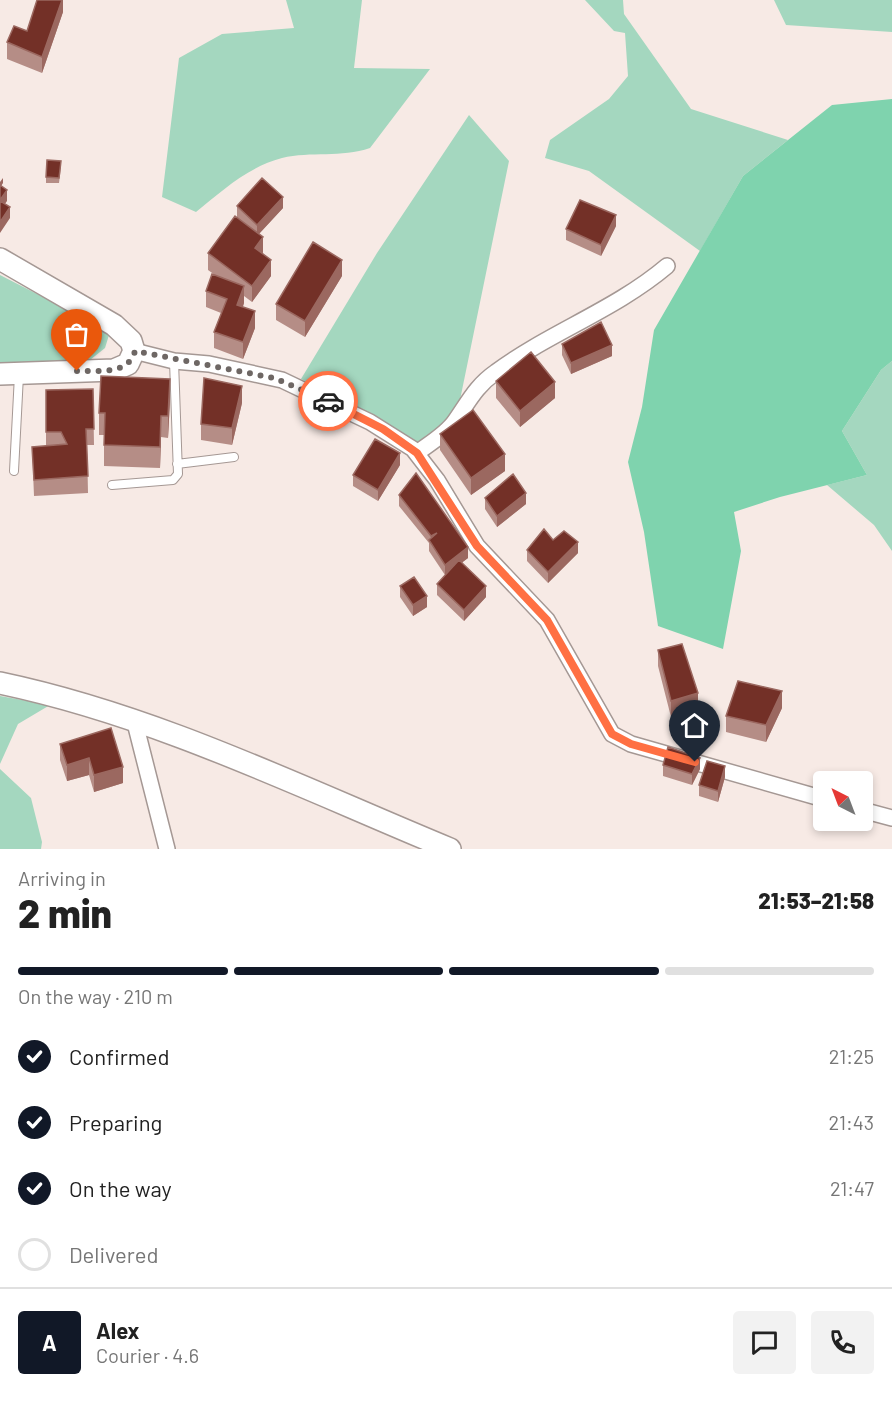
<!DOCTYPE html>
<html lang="en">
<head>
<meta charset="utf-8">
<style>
	body { margin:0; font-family:Barlow,sans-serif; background:#f2f2f2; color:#222; height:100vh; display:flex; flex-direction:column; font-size:22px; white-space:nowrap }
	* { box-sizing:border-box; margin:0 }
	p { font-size:20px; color:#767676 }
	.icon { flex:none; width:33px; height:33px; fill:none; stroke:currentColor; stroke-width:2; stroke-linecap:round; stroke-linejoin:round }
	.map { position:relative; height:849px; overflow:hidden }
	.drawer { display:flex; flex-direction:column; background:#fff; flex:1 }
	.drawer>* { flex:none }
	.needle { width:39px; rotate:318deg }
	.tools { position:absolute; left:813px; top:771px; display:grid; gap:12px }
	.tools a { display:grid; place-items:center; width:60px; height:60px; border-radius:6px; background:#fff; box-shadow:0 3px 9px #0003; font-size:30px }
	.pin { position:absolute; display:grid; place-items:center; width:51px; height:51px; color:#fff; margin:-62px -26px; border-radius:50% 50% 50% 0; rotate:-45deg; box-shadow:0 0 6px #0007 }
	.pin .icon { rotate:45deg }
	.courier { position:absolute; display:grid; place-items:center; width:60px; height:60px; margin:-30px; border:4px solid #ff7043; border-radius:50%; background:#fff; color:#222; box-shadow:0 2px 8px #0007 }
	.headline em { font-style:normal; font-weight:800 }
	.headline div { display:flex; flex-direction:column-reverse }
	.headline { display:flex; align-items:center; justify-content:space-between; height:102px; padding:0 18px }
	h1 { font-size:39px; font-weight:800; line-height:45px }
	.bar { display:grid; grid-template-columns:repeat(4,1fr); gap:9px 6px; align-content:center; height:72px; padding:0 18px }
	.bar i { height:8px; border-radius:4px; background:#e0e0e0 }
	.bar .active { background:#111827 }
	.bar p { grid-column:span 4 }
	.line { display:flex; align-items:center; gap:15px; padding:0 18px; border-top:2px solid #e0e0e0 }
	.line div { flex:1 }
	.round { display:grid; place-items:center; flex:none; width:63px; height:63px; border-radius:6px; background:#f2f2f2 }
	ol { padding:0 18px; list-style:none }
	li { display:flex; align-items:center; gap:18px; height:66px }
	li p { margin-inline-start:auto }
	li .icon { padding:6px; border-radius:50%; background:#111827; color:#fff; stroke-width:4 }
	li:last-child { color:#767676 }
	li i { width:33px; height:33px; border:3px solid #e0e0e0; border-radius:50% }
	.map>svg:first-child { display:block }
	.green { fill:#a4d7bf }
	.forest { fill:#7fd3ae }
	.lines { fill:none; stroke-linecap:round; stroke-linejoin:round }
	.lane-casing { stroke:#a59894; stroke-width:10 }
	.street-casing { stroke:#a59894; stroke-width:18 }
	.secondary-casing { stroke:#a59894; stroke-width:24 }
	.lane { stroke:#fff; stroke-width:8 }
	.street { stroke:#fff; stroke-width:15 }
	.secondary { stroke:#fff; stroke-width:21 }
	.wall { fill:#b58d86 }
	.shaded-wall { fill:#9b6860 }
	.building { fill:#733027; stroke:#9b6860; stroke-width:1.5 }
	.done { stroke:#6e6764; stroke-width:6; stroke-dasharray:0 10.8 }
	.route { stroke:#ff7043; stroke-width:8 }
</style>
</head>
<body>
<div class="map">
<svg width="892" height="849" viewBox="0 0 892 849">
	<rect width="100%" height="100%" fill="#f7eae5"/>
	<path class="green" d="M 286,0 L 362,0 L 354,68 L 430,69 L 370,148 C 341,158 311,151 282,158 C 248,167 223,190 196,212 L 162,197 L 179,58 L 222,34 L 294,28 Z
		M 585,0 L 623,0 L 624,14 L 691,109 L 788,140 L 743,176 L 700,251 L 589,171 L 545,158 L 550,140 L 609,99 L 628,76 L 625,33 L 614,31 Z
		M 774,0 L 892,0 L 892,32 L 786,25 Z
		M 469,115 L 509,161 L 460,400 L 441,429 L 418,446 L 368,414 L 301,379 L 377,253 Z
		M 0,275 L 80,316 L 105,332 L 109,335 L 105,348 L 90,360 L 0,365 Z
		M 892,361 L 892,551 L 874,525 L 827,485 L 867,475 L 842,431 L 881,370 Z
		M 0,696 L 50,705 L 18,724 L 0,764 Z
		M 0,769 L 31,798 L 42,842 L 41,849 L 0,849 Z"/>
	<path class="forest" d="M 892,99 L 892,361 L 881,370 L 842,431 L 867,475 L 780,497 L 734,512 L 741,551 L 723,649 L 658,626 L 644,532 L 628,462 L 642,407 L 654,330 L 743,176 L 832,105 Z"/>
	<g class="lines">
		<g class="lane-casing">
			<path id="lane" d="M 177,464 L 234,457
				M 14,471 L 19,375
				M 112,485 L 173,480 L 178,474 L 174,361"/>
		</g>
		<g class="street-casing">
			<path id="street" d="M 134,351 L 174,361 L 209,364 L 282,380 L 370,422 L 413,449 L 437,480 L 477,546 L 547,620 L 612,734 L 631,744 L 824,799
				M 417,453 C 430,443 446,434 455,421 C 469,401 476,386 496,372 C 550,332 615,310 667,266
				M 134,719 L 167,849
				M 862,810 L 892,818"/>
		</g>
		<g class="secondary-casing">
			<path id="secondary" d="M 0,259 L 114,325 L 131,341 L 134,351 L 128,364 L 114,370 L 0,374
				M 0,683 C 157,716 302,788 450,849"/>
		</g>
		<use href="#lane" class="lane"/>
		<use href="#street" class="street"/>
		<use href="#secondary" class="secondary"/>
	</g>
	<path class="wall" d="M 63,0 L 63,12 L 42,73 L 7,59 L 7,42 L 27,31 Z
		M 61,167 L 59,183 L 46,183 L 46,177 Z
		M 237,206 L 283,208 L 259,234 L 263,253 L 271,276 L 252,302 L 244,296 L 244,303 L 243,307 L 255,328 L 243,359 L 214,348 L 214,332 L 221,313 L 206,307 L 206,291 L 215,275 L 208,270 L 208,253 L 237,217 Z
		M 616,226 L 601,256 L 566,240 L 566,229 Z
		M 342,276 L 305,337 L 276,320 L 276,304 Z
		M 562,344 L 612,356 L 571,374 L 562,355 Z
		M 496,381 L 555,398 L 520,427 L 496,398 Z
		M 93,389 L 94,445 L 87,445 L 88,493 L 34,496 L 32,447 L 46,446 L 46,390 Z
		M 170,400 L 168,438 L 161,437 L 160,468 L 104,466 L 104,435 L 99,435 L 99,413 Z
		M 242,403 L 232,445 L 201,440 L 201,424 Z
		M 440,434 L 505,471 L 471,495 L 440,450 Z
		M 400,465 L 378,501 L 353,486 L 353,475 Z
		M 399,495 L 468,558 L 462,562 L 486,597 L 464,621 L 437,595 L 437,584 L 445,575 L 429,551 L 429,543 L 399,506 Z
		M 485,498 L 526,504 L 497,527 L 485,509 Z
		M 553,540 L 578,553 L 548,583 L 527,561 L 527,550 Z
		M 400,586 L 427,607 L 413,616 L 400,597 Z
		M 658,650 L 698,710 L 671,717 L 658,666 Z
		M 782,708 L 766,742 L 726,732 L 726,716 Z
		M 111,728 L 123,783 L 94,792 L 89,775 L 67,781 L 60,760 L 60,744 Z
		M 663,765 L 700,769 L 692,785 L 663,776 Z
		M 725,777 L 718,802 L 699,796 L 699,785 Z"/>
	<path class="shaded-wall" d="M 62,0 L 63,0 L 63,12 L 42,73 L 42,57 Z
		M 3,178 L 3,183 L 0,188 L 0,182 Z
		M 7,190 L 7,201 L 0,211 L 0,200 Z
		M 283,197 L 283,208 L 257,236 L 257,225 Z
		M 10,207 L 10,218 L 0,233 L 0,222 Z
		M 616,215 L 616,226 L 601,256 L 601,245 Z
		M 263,237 L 263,253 L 255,248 Z
		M 271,260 L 271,276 L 252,302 L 252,286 Z
		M 342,260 L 342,276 L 305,337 L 305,321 Z
		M 244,286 L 244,303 L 237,321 L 237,305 Z
		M 255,311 L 255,328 L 243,359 L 243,342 Z
		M 612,345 L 612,356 L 571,374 L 571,363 Z
		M 170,379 L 170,400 L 168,438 L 168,416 Z
		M 555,382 L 555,398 L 520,427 L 520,411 Z
		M 242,386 L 242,403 L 232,445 L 232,428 Z
		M 161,416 L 161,437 L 160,468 L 160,447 Z
		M 400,453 L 400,465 L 378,501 L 378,490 Z
		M 505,454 L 505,471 L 471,495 L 471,478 Z
		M 526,493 L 526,504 L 497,527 L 497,516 Z
		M 578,542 L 578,553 L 548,583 L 548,572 Z
		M 468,547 L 468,558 L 445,576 L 445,565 Z
		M 486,586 L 486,597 L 464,621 L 464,610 Z
		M 427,596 L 427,607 L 413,616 L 413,605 Z
		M 782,691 L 782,708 L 766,742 L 766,725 Z
		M 698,693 L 698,710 L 671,717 L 671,701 Z
		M 89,758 L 89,775 L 67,781 L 67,765 Z
		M 700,758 L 700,769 L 692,785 L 692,774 Z
		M 725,766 L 725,777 L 718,802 L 718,791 Z
		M 123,767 L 123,783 L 94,792 L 94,775 Z"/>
	<path class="building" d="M 37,0 L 62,0 L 42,57 L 7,42 L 14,26 L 27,31 Z
		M 47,160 L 61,161 L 59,178 L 46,177 Z
		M 262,178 L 283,197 L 257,225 L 237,206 Z
		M 0,185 L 7,190 L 0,200 Z
		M 580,200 L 616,215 L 601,245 L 566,229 Z
		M 0,201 L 10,207 L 0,222 Z
		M 235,216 L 263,237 L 255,248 L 271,260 L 252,286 L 208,253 Z
		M 313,242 L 342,260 L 305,321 L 276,304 Z
		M 212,274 L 244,286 L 237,305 L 255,311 L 243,342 L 214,332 L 227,299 L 206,291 Z
		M 601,322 L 612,345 L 571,363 L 562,344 Z
		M 531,352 L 555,382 L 520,411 L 496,381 Z
		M 101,376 L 170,379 L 168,416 L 161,416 L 160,447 L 104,445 L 105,413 L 99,413 Z
		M 204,378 L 242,386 L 232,428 L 201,424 Z
		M 93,389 L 94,429 L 86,429 L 88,476 L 34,480 L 32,447 L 67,444 L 61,432 L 46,432 L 46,390 Z
		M 473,410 L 505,454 L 471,478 L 440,434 Z
		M 375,439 L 400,453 L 378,490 L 353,475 Z
		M 416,473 L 468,547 L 445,565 L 429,540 L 437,533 L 431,536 L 399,495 Z
		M 513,474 L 526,493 L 497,516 L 485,498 Z
		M 544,529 L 553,540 L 564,531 L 578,542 L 548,572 L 527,550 Z
		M 459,560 L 486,586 L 464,610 L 437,584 Z
		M 414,577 L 427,596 L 413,605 L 400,586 Z
		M 682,644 L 698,693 L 671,701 L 658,650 Z
		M 738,681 L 782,691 L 766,725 L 726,716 Z
		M 111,728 L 123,767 L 94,775 L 89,758 L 67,765 L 60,744 Z
		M 668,747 L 700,758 L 692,774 L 663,765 Z
		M 707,761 L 725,766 L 718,791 L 699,785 Z"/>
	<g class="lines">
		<path class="done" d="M 77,371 C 97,370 128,376 135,351 L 274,378 L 328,401"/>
		<path class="route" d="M 328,401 L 383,429 L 417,453 L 477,546 L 547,620 L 612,734 L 631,744 L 695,762"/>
	</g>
</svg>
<div class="tools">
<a><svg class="needle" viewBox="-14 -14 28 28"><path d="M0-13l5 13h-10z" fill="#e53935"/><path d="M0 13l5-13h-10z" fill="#767676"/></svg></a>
</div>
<div class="pin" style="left:77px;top:371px;background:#ea580c"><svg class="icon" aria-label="bag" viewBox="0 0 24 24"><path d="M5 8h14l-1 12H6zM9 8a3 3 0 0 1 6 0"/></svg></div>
<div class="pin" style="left:695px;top:762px;background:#1f2937"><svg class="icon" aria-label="home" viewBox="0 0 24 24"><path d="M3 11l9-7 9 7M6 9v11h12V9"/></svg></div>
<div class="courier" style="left:328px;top:401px"><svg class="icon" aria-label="car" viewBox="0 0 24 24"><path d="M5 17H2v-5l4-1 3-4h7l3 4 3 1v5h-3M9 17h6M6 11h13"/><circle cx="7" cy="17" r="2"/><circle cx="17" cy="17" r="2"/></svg></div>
</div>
<section class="drawer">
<div class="headline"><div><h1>2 min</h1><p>Arriving in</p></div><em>21:53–21:58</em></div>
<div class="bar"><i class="active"></i><i class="active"></i><i class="active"></i><i></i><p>On the way · 210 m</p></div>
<ol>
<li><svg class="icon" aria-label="check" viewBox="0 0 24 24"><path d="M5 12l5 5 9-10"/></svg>Confirmed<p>21:25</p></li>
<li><svg class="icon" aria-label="check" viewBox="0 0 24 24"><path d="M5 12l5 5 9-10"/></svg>Preparing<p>21:43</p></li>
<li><svg class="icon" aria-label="check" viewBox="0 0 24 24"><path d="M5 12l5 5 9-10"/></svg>On the way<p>21:47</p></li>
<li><i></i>Delivered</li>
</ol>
<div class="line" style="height:108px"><b class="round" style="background:#111827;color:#fff">A</b><div><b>Alex</b><p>Courier · 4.6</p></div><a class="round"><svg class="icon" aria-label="chat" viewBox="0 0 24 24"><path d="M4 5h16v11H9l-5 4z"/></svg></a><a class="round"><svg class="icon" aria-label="phone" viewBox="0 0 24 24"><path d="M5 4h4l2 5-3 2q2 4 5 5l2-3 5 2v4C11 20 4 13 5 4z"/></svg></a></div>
</section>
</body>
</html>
